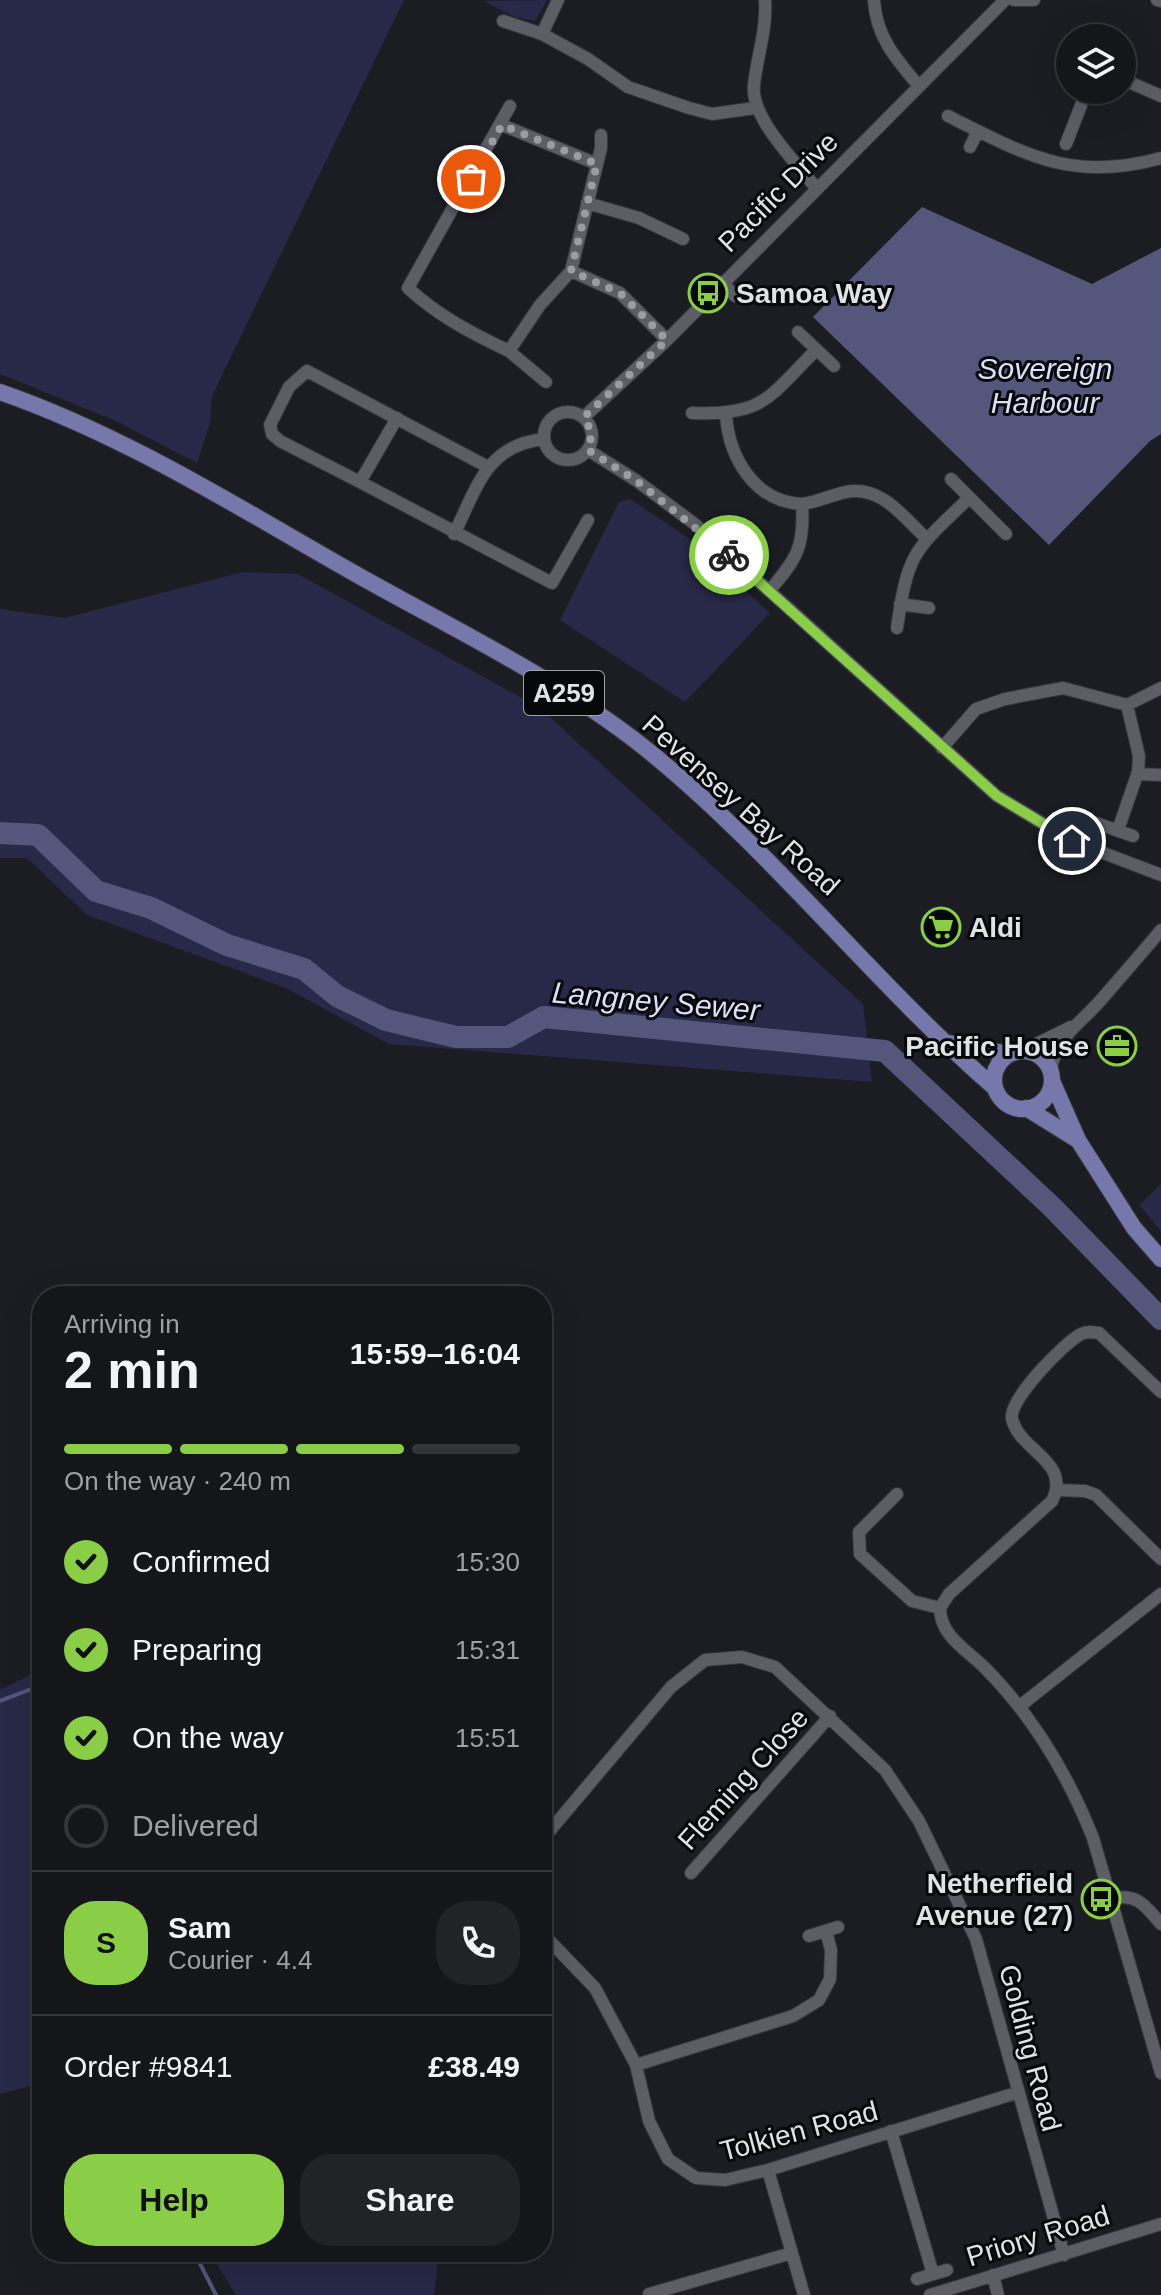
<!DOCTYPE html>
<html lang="en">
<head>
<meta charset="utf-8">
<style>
	body { margin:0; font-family:Helvetica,sans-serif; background:#222327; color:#f1f3f6; height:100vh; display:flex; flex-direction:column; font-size:30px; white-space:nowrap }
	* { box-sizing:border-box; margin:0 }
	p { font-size:26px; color:#9d9fa2 }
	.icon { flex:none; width:44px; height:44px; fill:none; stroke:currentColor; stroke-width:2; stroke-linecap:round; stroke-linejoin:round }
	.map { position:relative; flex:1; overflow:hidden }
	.sheet { position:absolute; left:32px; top:1286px; width:520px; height:976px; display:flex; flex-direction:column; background:#15161a; border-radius:32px; box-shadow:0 8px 32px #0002,0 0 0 2px #343539 }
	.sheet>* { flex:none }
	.controls { position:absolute; left:1056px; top:24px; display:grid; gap:16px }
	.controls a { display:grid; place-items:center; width:80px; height:80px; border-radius:50%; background:#15161a; box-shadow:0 8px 32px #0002,0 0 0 2px #343539; font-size:40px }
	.pin { position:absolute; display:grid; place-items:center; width:68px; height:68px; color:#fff; margin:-34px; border:4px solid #fff; border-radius:50%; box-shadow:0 2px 8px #0007 }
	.courier { position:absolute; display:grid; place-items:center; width:80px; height:80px; margin:-40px; border:6px solid #8ace48; border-radius:50%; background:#fff; color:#222; box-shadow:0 2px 10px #0007 }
	.overview em { font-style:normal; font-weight:800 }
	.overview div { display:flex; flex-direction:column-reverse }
	.overview { display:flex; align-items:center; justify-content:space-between; height:136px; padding:0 32px }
	h1 { font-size:52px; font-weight:800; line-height:60px }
	.bar { display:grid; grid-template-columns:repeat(4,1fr); gap:12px 8px; align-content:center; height:96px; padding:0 32px }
	.bar i { height:10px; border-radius:6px; background:#343539 }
	.bar .active { background:#8ace48 }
	.bar p { grid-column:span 4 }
	.line { display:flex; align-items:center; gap:20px; padding:0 32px; border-top:2px solid #343539 }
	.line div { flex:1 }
	.round { display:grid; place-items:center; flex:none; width:84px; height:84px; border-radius:32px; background:#222327 }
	ol { padding:0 32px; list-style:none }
	li { display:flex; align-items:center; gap:24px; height:88px }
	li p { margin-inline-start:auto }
	li .icon { padding:8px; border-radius:50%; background:#8ace48; color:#111; stroke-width:4 }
	li:last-child { color:#9d9fa2 }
	li i { width:44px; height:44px; border:4px solid #343539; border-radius:50% }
	.button { display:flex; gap:16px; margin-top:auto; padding:16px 32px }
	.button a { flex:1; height:92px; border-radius:32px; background:#8ace48; color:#111; font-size:32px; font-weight:800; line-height:92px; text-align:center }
	.button a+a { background:#222327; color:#f1f3f6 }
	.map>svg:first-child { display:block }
	.green { fill:#282848 }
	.water { fill:#55567b }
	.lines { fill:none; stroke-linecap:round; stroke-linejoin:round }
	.stream { stroke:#55567b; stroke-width:4 }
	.river { stroke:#55567b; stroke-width:22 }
	.minor-casing { stroke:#37373c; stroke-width:14 }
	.major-casing { stroke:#37373c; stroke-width:18 }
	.minor { stroke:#5c5d65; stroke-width:12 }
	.major { stroke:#7677aa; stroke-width:16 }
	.done { stroke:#9c9da2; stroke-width:8; stroke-dasharray:0 14.4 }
	.route { stroke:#8ace48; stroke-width:10 }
	.labels { text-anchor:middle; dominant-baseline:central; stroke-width:6; stroke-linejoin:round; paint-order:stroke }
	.shield { fill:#07080a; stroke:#a0a1a4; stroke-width:2 }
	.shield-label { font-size:26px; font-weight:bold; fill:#e1e2e6 }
	.street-label { font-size:28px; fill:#e1e2e6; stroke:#07080a }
	.poi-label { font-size:28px; font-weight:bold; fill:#e1e2e6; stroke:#07080a; text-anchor:start }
	.water-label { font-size:30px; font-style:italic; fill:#dddef9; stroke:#07080a }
</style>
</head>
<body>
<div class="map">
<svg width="1161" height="2295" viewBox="0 0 1161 2295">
	<rect width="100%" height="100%" fill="#1c1d23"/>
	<path class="green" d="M 0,0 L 404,0 L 212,396 L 210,423 L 197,463 L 116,421 L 0,374 Z
		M 547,0 L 535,21 L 515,17 L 483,1 Z
		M 630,499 L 687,537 L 770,613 L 685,702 L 560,620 L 619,502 Z
		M 243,572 L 298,574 L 540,708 L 863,1004 L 872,1082 L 389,1044 L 286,988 L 87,915 L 27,858 L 0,858 L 0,609 L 64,618 Z
		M 1161,1184 L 1161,1231 L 1139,1205 Z
		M 42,1669 L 42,2083 L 0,2094 L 0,1690 Z
		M 209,2252 L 439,2252 L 434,2295 L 236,2295 Z"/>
	<path class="water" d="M 922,207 L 1092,284 L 1161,248 L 1161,434 L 1150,441 L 1049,545 L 813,317 Z"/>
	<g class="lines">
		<path class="stream" d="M 0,1701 L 42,1685
			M 194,2252 L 216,2295"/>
		<path class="river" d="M 0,833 L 38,835 L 96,891 L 151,908 L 227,945 L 304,969 L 337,996 L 386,1020 L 456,1037 L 508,1037 L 544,1017 L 885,1051 L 1052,1207 L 1161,1319"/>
		<g class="minor-casing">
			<path id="minor" d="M 765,0 C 767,30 757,56 754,85 C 750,118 797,163 816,188
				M 874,0 C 876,36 895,58 918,85
				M 1014,0 L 1034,0
				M 1157,0 L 1161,1
				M 503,21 L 542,34 L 588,59 L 628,87 L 689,108 L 712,114 L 755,108
				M 542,34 L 558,0
				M 1122,79 L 1161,96
				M 510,106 L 408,288 C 438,316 473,334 509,351 L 540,305 L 571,271 L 620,293 L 667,340
				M 948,116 C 1024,154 1072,183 1161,158
				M 502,125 L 597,164
				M 1066,144 L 1087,90
				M 970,147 L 978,131
				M 587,203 L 639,218 L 683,239
				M 571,271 L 601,148 L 601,135
				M 722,282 L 735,296
				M 798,332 L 834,366
				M 509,351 L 546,382
				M544 436a24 24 0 1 1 48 0a24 24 0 1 1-48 0Z
				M 692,413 C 764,416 769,397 816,350
				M 726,415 C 729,458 755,502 802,504
				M 584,417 L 667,340 L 1005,0
				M 397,418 L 360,482 L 280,441 L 272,434 L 270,425 L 289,387 L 307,371 L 488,467
				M 588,450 L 637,481 L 696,525 L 997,796 L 1072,841 L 1161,875
				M 951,479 L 1006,534
				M 360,482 L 552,583 L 588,520
				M 454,534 C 477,488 486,445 544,439
				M 769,591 C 796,560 805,547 802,504 C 818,502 831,495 846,492 C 882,485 904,518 927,539
				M 900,604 L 929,608
				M 897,628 C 908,551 914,551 969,498
				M 942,748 L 976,709 L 1005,699 L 1063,688 L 1127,705 L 1161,688
				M 1137,774 L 1161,775
				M 1096,823 L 1133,836
				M 1118,830 L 1138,772 L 1139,756 L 1127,705
				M 1022,1051 L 1071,1027
				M 1050,1071 C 1059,1034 1077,1027 1100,1001 C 1120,978 1141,954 1161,930
				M 1057,1490 L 1085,1491 L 1096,1495 L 1161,1559
				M 897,1494 L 859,1532 L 860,1554 L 912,1601 L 940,1608
				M 940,1608 C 940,1637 969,1651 987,1670 C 1035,1719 1068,1775 1093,1838 L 1161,2073
				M 940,1608 L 949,1594 L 1052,1501 C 1072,1461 1020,1452 1012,1419 C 1008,1400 1064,1343 1081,1334 C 1087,1331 1092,1332 1099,1333 L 1161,1392
				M 1020,1706 L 1161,1594
				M 542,1840 L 671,1687 L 705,1660 L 742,1657 L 775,1667 L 885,1770 L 919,1821 L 976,1939 L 1064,2255
				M 691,1873 L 830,1716
				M 1110,1899 C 1136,1892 1145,1905 1161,1924
				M 542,1933 L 595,1988 L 636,2065 L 649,2121 L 668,2159 L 696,2178 L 725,2180 L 768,2170 L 1016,2093
				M 809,1936 L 838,1927
				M 636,2065 L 793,2016 L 819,2000 L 830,1979 L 831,1950 L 826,1931
				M 891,2131 L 933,2274
				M 768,2170 L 804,2295
				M 993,2275 L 998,2295
				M 917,2279 L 947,2270
				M 649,2294 L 792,2253
				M 930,2295 L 1161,2224"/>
		</g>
		<g class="major-casing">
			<path id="major" d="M 0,392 C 127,436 244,511 361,577 C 461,633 568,684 656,757 C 778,858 875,984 995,1088
				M 949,1043 L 1010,1054
				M994 1080a29 29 0 1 1 58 0a29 29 0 1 1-58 0Z
				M 1052,1081 L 1078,1140 L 1134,1228 L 1161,1259
				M 1026,1108 L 1076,1139"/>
		</g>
		<use href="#minor" class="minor"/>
		<use href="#major" class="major"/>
	</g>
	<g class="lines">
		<path class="done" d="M 471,179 L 502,125 L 597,164 L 571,271 L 620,293 L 667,340 L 584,417 L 592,433 L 588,450 L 637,481 L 729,555"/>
		<path class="route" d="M 729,555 L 997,796 L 1072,841"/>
	</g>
	<defs>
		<g id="bus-ring" transform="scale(2)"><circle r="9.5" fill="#07080a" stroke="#8ace48" stroke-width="1.5"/><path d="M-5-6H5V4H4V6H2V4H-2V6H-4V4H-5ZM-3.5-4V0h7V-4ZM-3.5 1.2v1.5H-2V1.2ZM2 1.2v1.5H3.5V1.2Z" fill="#8ace48"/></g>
		<g id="supermarket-ring" transform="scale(2)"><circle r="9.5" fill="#07080a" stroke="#8ace48" stroke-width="1.5"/><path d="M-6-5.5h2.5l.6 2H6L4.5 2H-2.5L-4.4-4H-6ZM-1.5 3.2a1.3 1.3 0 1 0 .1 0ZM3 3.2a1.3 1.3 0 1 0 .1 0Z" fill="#8ace48"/></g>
		<g id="office-ring" transform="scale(2)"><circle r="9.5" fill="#07080a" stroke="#8ace48" stroke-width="1.5"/><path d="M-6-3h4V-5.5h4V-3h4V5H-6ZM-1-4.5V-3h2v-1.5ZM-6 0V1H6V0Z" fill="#8ace48"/></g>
	</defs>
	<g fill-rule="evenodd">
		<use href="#bus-ring" x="708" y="293"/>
		<use href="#supermarket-ring" x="941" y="927"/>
		<use href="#office-ring" x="1117" y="1046"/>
		<use href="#bus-ring" x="1101" y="1899"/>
	</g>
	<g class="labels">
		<rect class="shield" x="524" y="671" width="80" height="44" rx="6"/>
		<g class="shield-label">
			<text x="564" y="693">A259</text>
		</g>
		<g class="street-label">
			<text transform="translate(778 192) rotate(-45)">Pacific Drive</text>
			<text transform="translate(741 805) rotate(42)">Pevensey Bay Road</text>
			<text transform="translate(743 1779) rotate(-48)">Fleming Close</text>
			<text transform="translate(1030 2048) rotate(75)">Golding Road</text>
			<text transform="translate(799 2131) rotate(-15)">Tolkien Road</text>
			<text transform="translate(1038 2236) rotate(-17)">Priory Road</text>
		</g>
		<g class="poi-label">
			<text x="736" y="293">Samoa Way</text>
			<text x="969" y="927">Aldi</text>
			<text x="1089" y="1046" text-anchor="end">Pacific House</text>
			<text x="1073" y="1883" text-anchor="end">Netherfield<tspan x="1073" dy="32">Avenue (27)</tspan></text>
		</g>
		<g class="water-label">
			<text x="1045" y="368">Sovereign<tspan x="1045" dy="34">Harbour</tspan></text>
			<text transform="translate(656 1001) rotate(5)">Langney Sewer</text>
		</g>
	</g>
</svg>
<div class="controls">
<a><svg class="icon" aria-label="layers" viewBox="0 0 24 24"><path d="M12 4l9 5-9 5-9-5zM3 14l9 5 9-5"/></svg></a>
</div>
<div class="pin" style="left:471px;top:179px;background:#ea580c"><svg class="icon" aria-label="bag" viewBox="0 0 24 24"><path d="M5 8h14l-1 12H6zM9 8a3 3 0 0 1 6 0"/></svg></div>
<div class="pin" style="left:1072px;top:841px;background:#1f2937"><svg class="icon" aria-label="home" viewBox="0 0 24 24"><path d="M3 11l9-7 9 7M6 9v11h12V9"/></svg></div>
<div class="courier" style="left:729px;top:555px"><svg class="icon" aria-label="bike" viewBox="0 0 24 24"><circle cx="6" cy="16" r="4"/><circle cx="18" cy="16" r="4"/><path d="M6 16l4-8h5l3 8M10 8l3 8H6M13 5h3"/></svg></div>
<section class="sheet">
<div class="overview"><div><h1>2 min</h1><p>Arriving in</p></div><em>15:59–16:04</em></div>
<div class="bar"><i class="active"></i><i class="active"></i><i class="active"></i><i></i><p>On the way · 240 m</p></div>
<ol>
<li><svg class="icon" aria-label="check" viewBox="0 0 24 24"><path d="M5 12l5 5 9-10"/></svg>Confirmed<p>15:30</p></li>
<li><svg class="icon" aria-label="check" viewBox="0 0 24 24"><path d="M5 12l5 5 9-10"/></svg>Preparing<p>15:31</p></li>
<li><svg class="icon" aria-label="check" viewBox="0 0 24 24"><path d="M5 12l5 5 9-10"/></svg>On the way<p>15:51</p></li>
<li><i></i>Delivered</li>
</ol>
<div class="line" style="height:144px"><b class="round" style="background:#8ace48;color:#111">S</b><div><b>Sam</b><p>Courier · 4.4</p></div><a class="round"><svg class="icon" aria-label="phone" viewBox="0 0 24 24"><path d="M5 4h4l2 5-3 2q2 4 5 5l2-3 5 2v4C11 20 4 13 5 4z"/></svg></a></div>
<div class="line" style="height:104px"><div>Order #9841</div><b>£38.49</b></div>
<div class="button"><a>Help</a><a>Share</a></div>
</section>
</div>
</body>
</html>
